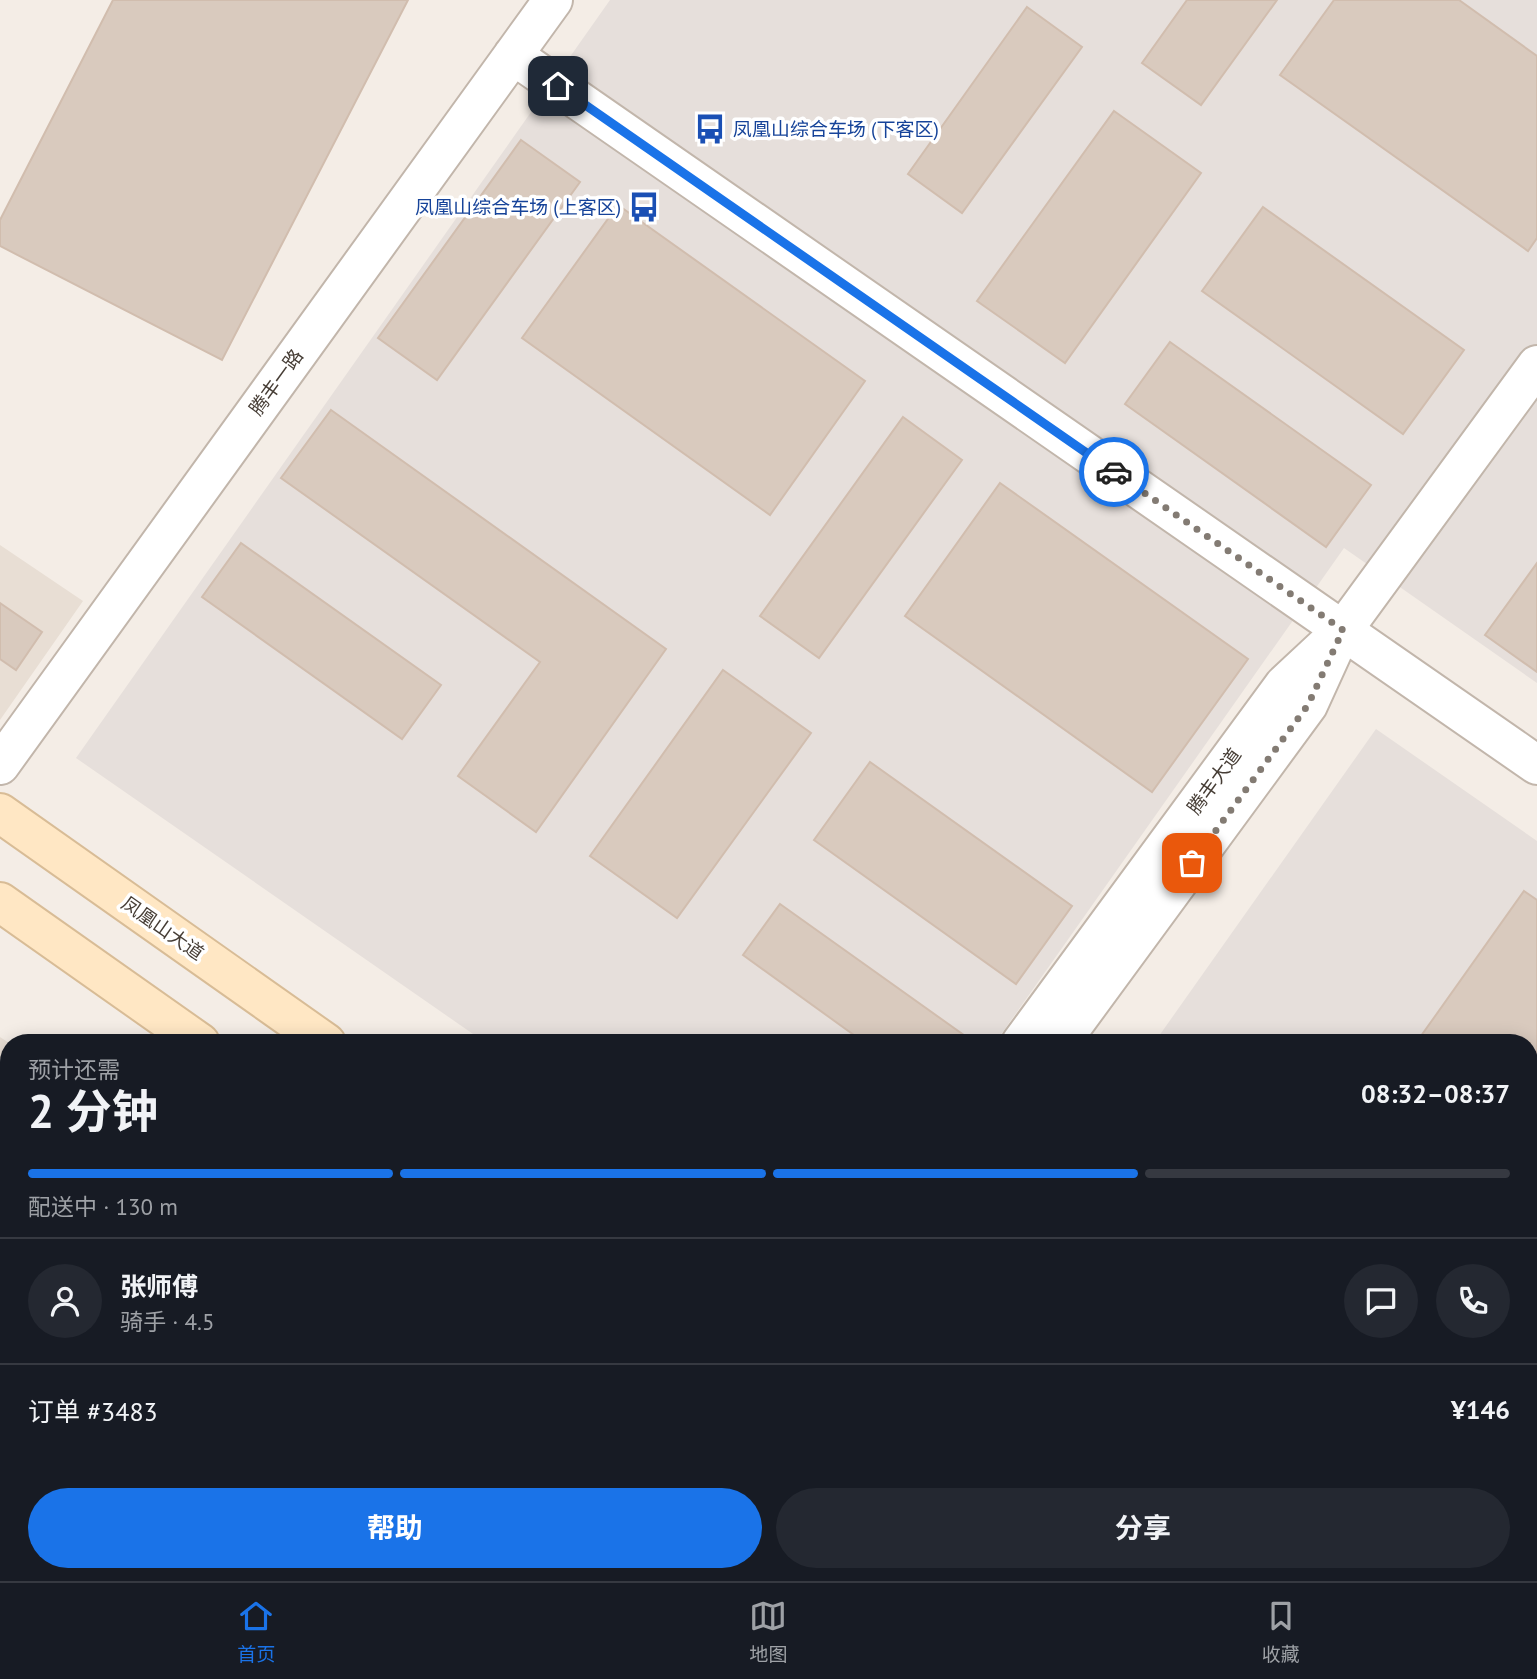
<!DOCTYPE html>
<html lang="zh">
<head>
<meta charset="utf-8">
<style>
	body { margin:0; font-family:"PT Sans","Noto Sans SC",sans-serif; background:#242831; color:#f1f3f6; height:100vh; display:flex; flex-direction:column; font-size:26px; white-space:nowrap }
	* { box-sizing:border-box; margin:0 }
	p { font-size:23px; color:#9ea1a6 }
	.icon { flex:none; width:38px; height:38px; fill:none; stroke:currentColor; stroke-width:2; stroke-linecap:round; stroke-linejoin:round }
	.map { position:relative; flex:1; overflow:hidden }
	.sheet { position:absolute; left:0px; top:1034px; width:1538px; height:548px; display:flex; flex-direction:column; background:#171b24; border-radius:28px 28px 0 0; box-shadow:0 4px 18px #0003 }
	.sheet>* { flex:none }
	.pin { position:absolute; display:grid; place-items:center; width:60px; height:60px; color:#fff; margin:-30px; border-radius:14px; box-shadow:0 4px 10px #0006 }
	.courier { position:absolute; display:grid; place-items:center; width:70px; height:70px; margin:-35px; border:5px solid #1a73e8; border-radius:50%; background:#fff; color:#222; box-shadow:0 2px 9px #0007 }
	.head em { font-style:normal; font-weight:700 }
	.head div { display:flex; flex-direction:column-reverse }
	.head { display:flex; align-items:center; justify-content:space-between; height:119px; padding:0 28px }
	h1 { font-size:46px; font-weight:700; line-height:52px }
	.bar { display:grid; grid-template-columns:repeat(4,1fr); gap:10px 7px; align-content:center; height:84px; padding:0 28px }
	.bar i { height:9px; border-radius:5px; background:#363941 }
	.bar .selected { background:#1a73e8 }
	.bar p { grid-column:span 4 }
	.line { display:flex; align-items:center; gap:18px; padding:0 28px; border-top:2px solid #363941 }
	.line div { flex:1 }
	.round { display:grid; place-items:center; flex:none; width:74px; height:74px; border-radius:37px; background:#242831 }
	.button { display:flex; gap:14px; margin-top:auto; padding:14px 28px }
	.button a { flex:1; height:80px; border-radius:42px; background:#1a73e8; color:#fff; font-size:28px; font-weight:700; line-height:80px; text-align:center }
	.button a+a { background:#242831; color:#f1f3f6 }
	.tabs { display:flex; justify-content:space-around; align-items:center; height:98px; border-top:2px solid #363941; background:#171b24; font-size:19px; color:#9ea1a6 }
	.tabs a { display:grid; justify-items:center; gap:4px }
	.tabs .selected { color:#1a73e8 }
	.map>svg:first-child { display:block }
	.residential { fill:#e8ded4 }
	.industrial { fill:#e6dfdb }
	.building { fill:#d9cabe; stroke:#d1bdae; stroke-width:2 }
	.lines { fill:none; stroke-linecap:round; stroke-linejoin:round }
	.minor-casing { stroke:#c2b6ab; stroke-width:42 }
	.tertiary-casing { stroke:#c2b6ab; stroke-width:42 }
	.secondary-casing { stroke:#d8bc96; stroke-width:42 }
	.minor { stroke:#fff; stroke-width:38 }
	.tertiary { stroke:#fff; stroke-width:38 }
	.secondary { stroke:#ffe7c4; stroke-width:38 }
	.done { stroke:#837b73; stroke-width:7; stroke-dasharray:0 12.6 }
	.route { stroke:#1a73e8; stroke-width:9 }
	.labels { text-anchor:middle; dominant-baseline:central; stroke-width:7; stroke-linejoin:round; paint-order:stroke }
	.transit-label { font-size:19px; fill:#164399; stroke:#fff; text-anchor:start }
	.street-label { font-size:19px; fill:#463d35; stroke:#fff }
</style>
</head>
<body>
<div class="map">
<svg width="1537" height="1581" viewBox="0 0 1537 1581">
	<rect width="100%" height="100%" fill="#f4ede6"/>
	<path class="residential" d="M 0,545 L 83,601 L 0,720 Z
		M 0,1037 L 9,1043 L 9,1573 L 768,1573 L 779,1581 L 0,1581 Z"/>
	<path class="industrial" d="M 610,0 L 1537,0 L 1537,683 L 1344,548 L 995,1043 L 486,1043 L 76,758 Z
		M 1376,729 L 1537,841 L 1537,1581 L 1236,1581 L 1225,1573 L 1530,1573 L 1530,1043 L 1154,1043 Z"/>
	<path class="building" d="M 113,0 L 408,0 L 222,360 L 0,246 L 0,220 Z
		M 1187,0 L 1277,0 L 1201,105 L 1142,63 Z
		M 1334,0 L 1459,0 L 1537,56 L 1537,238 L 1528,251 L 1280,75 Z
		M 1027,7 L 1082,47 L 962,213 L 908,174 Z
		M 1114,111 L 1201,173 L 1065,363 L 977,301 Z
		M 521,140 L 580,182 L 437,380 L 378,338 Z
		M 618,205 L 865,381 L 770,515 L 522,338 Z
		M 1263,207 L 1464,350 L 1403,434 L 1202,291 Z
		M 1170,342 L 1371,485 L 1326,547 L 1125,404 Z
		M 331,410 L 666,649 L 536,832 L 458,776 L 540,662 L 281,478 Z
		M 903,417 L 962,460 L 819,658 L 760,616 Z
		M 1000,483 L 1248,659 L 1152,792 L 905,616 Z
		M 241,543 L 441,685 L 402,739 L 202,597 Z
		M 1537,563 L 1537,672 L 1485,635 Z
		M 0,603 L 42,632 L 16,670 L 0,659 Z
		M 723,670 L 811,733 L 677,918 L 590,856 Z
		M 870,762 L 1072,906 L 1016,984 L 814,840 Z
		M 1524,891 L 1537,900 L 1537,1152 L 1530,1147 L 1530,1043 L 1416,1043 Z
		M 780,904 L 975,1043 L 865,1043 L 743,955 Z
		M 1530,1252 L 1537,1258 L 1537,1477 L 1530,1488 Z
		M 0,1267 L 9,1273 L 9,1407 L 0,1401 Z
		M 9,1425 L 9,1459 L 0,1453 L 0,1437 Z
		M 239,1573 L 425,1573 L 436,1581 L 249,1581 Z
		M 1310,1573 L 1413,1573 L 1424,1581 L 1321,1581 Z"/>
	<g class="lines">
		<g class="minor-casing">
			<path id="minor" d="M 513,55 L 1537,765
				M 0,765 L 553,0"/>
		</g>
		<g class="tertiary-casing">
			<path id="tertiary" d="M 1021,1043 L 1284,685 L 1343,630 L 1537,365
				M 1060,1043 L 1308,705 L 1334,648
				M 651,1581 L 657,1573
				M 729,1581 L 735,1573"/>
		</g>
		<g class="secondary-casing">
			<path id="secondary" d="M 0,813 L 326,1043
				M 0,902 L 200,1043
				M 953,1573 L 964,1581
				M 1079,1573 L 1090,1581"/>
		</g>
		<use href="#minor" class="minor"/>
		<use href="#tertiary" class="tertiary"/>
		<use href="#secondary" class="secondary"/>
	</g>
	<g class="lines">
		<path class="done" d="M 1114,472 L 1343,630 L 1308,705 L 1192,863"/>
		<path class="route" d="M 558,86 L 1114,472"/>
	</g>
	<defs>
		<g id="bus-bare" transform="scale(2.415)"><path d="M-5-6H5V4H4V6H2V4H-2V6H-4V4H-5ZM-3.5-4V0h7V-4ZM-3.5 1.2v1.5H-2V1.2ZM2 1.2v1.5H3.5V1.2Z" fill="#1a4fb4" stroke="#fff" stroke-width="2.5" paint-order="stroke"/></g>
	</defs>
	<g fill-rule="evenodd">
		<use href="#bus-bare" x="710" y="129"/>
		<use href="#bus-bare" x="644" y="207"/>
	</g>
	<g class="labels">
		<g class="transit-label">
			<text x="733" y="129">凤凰山综合车场 (下客区)</text>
			<text x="621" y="207" text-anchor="end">凤凰山综合车场 (上客区)</text>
		</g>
		<g class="street-label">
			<text transform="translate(276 382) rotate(-54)">腾丰一路</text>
			<text transform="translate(1214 781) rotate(-54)">腾丰大道</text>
			<text transform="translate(163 928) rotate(35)">凤凰山大道</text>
		</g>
	</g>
</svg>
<div class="pin" style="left:1192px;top:863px;background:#ea580c"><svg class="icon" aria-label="bag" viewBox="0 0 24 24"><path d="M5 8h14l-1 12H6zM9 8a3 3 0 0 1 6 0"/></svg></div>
<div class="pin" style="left:558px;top:86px;background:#1f2937"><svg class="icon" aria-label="home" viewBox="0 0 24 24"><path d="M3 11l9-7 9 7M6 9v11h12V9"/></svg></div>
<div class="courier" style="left:1114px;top:472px"><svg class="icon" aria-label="car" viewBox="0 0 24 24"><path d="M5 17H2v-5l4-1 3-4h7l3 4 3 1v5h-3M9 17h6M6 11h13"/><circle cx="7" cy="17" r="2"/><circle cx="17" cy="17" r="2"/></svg></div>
<section class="sheet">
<div class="head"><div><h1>2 分钟</h1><p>预计还需</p></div><em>08:32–08:37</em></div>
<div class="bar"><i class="selected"></i><i class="selected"></i><i class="selected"></i><i></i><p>配送中 · 130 m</p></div>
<div class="line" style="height:126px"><a class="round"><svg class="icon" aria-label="person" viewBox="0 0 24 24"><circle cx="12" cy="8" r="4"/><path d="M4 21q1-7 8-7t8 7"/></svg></a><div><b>张师傅</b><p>骑手 · 4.5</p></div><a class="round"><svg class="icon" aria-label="chat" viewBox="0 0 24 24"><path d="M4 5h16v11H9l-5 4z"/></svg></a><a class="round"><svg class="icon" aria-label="phone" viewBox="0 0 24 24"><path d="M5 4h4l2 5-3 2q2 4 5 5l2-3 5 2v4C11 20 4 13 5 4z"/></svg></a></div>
<div class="line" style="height:91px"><div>订单 #3483</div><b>¥146</b></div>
<div class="button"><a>帮助</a><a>分享</a></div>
</section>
</div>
<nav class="tabs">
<a class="selected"><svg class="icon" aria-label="home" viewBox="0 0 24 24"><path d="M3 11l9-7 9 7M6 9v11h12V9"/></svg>首页</a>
<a><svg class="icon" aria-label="map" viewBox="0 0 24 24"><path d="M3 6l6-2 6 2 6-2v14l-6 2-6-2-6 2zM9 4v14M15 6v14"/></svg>地图</a>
<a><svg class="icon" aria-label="saved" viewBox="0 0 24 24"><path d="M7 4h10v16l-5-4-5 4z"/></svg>收藏</a>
</nav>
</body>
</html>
